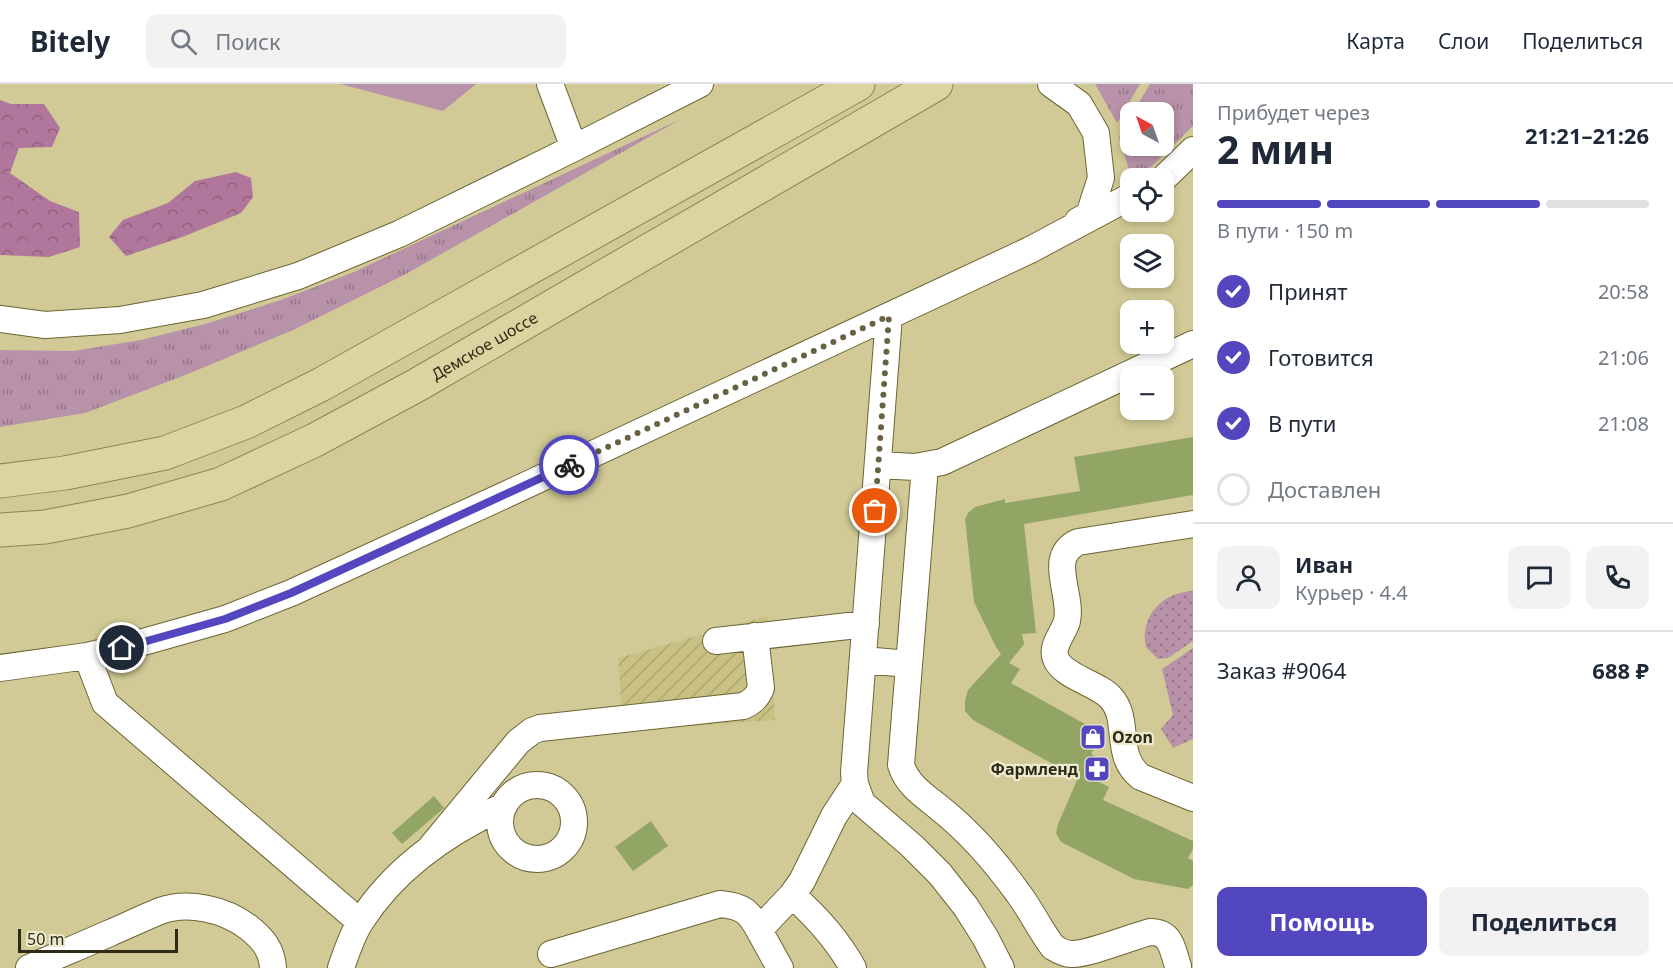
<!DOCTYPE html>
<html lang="ru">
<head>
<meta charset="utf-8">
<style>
	body { margin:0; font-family:"Noto Sans",sans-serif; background:#f2f2f3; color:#1f2937; height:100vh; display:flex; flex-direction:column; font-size:22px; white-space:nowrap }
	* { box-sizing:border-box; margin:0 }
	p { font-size:20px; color:#747a83 }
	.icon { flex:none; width:33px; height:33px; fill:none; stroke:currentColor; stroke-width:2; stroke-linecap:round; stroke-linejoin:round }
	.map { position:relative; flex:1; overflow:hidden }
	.sheet { display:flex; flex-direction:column; background:#fff; width:480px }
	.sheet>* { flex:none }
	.needle { width:39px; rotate:320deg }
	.buttons { position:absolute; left:1120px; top:18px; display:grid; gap:12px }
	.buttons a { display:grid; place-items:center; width:54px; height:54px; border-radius:12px; background:#fff; box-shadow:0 3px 9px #0003; font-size:30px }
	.scale { position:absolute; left:18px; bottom:15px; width:160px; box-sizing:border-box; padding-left:6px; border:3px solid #2d2a15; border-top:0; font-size:16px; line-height:21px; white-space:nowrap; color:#2d2a15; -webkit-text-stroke:4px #edead0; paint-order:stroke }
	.pin { position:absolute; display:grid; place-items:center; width:51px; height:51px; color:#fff; margin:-26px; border:3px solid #fff; border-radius:50%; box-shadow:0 2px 6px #0007 }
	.courier { position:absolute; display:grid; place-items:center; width:60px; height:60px; margin:-30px; border:4px solid #5247be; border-radius:50%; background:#fff; color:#222; box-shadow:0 2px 8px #0007 }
	.headline em { font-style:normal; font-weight:700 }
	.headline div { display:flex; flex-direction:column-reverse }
	.headline { display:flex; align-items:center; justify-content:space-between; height:102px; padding:0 24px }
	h1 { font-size:39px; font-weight:700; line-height:45px }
	.bar { display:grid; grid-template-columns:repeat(4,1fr); gap:9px 6px; align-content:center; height:72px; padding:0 24px }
	.bar i { height:8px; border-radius:4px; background:#e0e1e3 }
	.bar .on { background:#5247be }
	.bar p { grid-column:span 4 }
	.line { display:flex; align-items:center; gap:15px; padding:0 24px; border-top:2px solid #e0e1e3 }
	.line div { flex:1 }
	.round { display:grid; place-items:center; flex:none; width:63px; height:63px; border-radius:12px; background:#f2f2f3 }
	ol { padding:0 24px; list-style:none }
	li { display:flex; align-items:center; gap:18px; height:66px }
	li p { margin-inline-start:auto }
	li .icon { padding:6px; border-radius:50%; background:#5247be; color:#fff; stroke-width:4 }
	li:last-child { color:#747a83 }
	li i { width:33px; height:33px; border:3px solid #e0e1e3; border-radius:50% }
	.primary-button { display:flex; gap:12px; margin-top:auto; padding:12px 24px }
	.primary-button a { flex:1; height:69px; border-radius:12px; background:#5247be; color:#fff; font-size:24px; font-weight:700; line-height:69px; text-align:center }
	.primary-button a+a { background:#f2f2f3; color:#1f2937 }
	header { display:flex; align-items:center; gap:36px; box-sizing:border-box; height:84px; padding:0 30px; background:#fff; border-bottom:2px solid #e0e1e3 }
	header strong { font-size:28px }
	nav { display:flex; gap:33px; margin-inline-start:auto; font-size:21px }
	.search { width:420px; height:54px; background:#f2f2f3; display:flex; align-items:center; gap:15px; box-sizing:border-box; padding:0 21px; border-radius:12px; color:#747a83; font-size:22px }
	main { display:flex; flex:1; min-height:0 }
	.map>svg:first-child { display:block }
	.industrial { fill:url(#industrial-furrows) }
	.grass { fill:url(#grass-tufts) }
	.forest { fill:url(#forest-crowns) }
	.park { fill:url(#park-dots) }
	.garden { fill:#b892a9 }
	.building { fill:#93a564 }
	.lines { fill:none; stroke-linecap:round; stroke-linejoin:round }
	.minor-casing { stroke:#6c6533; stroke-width:28 }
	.major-casing { stroke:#8f8646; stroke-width:35 }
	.minor { stroke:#fff; stroke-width:26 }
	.major { stroke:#dcd4a0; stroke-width:33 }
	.done { stroke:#666242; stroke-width:6; stroke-dasharray:0 10.8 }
	.route { stroke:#5247be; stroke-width:8 }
	.labels { text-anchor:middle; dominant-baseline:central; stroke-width:4.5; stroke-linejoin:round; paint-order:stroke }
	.street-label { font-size:16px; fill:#2d2a15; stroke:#edead0 }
	.poi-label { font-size:16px; font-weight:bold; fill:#2d2a15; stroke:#edead0; text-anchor:start }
</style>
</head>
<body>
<header>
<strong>Bitely</strong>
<div class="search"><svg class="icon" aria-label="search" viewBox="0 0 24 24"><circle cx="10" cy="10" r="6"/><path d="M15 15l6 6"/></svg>Поиск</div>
<nav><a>Карта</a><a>Слои</a><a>Поделиться</a></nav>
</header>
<main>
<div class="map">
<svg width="1193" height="884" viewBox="0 0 1193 884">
	<defs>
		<pattern id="industrial-furrows" width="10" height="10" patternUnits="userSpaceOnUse" patternTransform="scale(1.5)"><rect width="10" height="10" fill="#c9c184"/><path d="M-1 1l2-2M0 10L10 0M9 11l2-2" fill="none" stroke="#ada671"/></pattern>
		<pattern id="grass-tufts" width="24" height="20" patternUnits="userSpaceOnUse" patternTransform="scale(1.5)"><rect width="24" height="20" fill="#b892a9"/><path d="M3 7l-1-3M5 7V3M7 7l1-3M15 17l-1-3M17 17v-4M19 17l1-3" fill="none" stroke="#967788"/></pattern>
		<pattern id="forest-crowns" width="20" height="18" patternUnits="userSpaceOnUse" patternTransform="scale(1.5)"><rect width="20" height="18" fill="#b1769b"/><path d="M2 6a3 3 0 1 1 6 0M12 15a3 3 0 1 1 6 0" fill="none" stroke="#90617d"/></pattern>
		<pattern id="park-dots" width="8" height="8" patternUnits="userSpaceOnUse" patternTransform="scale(1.5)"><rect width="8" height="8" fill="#b892a9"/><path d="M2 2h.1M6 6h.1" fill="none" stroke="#967788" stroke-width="1.8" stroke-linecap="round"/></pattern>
	</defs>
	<rect width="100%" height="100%" fill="#d1ca96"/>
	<path class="industrial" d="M 768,532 L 775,636 L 623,647 L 618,574 Z"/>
	<path class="grass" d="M 1095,0 L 1140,0 L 1117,39 Z
		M 1150,0 L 1193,0 L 1193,42 L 1151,83 L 1131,93 L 1119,53 L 1131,32 L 1131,62 L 1164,62 L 1164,28 L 1133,28 Z
		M 681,35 L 404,191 L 293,246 L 183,292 L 85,329 L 0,343 L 0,266 L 73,267 L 141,256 L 205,240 L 281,216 L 354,188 Z"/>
	<path class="forest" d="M 0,16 L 11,20 L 44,20 L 60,44 L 52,63 L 19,64 L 10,89 L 50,117 L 79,128 L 80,163 L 49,173 L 0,171 Z
		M 236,88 L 251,94 L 253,113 L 241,129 L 185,152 L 126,172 L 109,153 L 123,136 L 168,119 L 195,97 Z"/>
	<path class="park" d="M 1193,507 L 1193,557 L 1168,574 L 1158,575 L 1146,563 C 1145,558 1144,553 1145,548 C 1148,523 1169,508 1193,507 Z
		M 1193,564 L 1193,655 L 1173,664 L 1161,645 L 1173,631 L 1162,585 Z"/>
	<path class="garden" d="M 340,0 L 476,0 L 443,27 Z"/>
	<path class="building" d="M 1193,353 L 1193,411 L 1024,440 L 1036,549 L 1022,550 L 1024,560 L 1009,579 L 1020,585 L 1011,599 L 1103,650 L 1091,670 L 1108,679 L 1099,698 L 1109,703 L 1103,716 L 1193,757 L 1193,765 L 1188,774 L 1193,777 L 1193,801 L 1188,805 L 1134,795 L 1061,758 L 1056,749 L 1058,740 L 1078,694 L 973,636 L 965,627 L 965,617 L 968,606 L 1001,570 L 996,563 L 974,518 L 965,435 L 968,429 L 975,423 L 1005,415 L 1005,419 L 1080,407 L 1074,373 Z
		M 434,712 L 444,724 L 402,760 L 392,749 Z
		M 651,737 L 668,762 L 633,787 L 615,763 Z"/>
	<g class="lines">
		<g class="minor-casing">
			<path id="minor" d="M 550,0 L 574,64
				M 1051,0 L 1079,20 L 1096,49 L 1101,94 L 1089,131 L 1078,137
				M 1164,94 L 1193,66
				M 889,232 L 854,689 L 855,700 L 862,719 L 912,762 L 940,790 L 966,823 L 985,853 L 1001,884
				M 0,235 L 45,241 L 120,236 L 203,221 L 298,192 L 399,150 L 574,64 L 700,0
				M 878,381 L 915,383 L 942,378 L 1193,260
				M 925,382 L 901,681 C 907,700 922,710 937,722 C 968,746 995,777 1018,809 C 1031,826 1040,846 1053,863 C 1058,866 1064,870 1071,870 C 1087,871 1131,853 1150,848 C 1172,848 1172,865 1178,882
				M 1193,440 L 1078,458 C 1046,473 1073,510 1067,537 C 1064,549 1050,562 1056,575 C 1063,593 1098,599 1111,614 C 1131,636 1113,672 1141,693 L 1193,714
				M 716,557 L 866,540
				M 87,572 L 105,619 L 360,838
				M 863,576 L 909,580
				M 0,584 L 87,572 L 122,564 L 225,535 L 291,509 L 505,411 L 1030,166 L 1131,112
				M500 738a37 37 0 1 1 74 0a37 37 0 1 1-74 0Z
				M 431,763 L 518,658 L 532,647 L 540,644 L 743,622 C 752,618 757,614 761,604 L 755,552
				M 792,811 C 817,833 837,855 853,884
				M 759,846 L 780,884
				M 551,870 L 720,820 C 742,822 749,827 759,846 L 792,811 L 802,797 L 834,732 L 855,700
				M 29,884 C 56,872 83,861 110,849 C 126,842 143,834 160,827 C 188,817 224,825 248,843 C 262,854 272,865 273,884
				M 341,884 C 346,869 352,851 361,837 C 395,784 447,748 504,722"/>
		</g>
		<g class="major-casing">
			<g id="major">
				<path d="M 0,397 L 65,389 L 165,369 L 246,338 L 322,300 L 858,0"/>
				<path id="s1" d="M 0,446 L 45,443 L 128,427 L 221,400 L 315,356 L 417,301 L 936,0"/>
			</g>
		</g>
		<use href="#minor" class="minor"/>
		<use href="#major" class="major"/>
	</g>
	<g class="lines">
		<path class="done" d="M 569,381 L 889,232 L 875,427"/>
		<path class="route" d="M 122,564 L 225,535 L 291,509 L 569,381"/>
	</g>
	<defs>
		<g id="shop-square" transform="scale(1.35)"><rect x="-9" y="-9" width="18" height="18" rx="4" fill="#5247be" stroke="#edead0"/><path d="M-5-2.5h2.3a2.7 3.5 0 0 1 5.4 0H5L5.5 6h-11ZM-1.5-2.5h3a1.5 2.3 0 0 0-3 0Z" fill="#fff"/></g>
		<g id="pharmacy-square" transform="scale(1.35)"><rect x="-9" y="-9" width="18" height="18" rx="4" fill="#5247be" stroke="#edead0"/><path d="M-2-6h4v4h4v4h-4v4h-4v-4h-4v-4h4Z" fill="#fff"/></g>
	</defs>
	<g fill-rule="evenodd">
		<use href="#shop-square" x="1093" y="653"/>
		<use href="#pharmacy-square" x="1097" y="685"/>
	</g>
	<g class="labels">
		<g class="street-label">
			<text stroke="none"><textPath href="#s1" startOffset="524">Демское шоссе</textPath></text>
		</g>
		<g class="poi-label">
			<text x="1112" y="653">Ozon</text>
			<text x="1078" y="685" text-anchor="end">Фармленд</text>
		</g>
	</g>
</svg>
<div class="buttons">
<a><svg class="needle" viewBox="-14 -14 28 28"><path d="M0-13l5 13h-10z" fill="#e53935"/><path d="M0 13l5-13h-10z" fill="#747a83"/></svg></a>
<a><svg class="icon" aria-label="locate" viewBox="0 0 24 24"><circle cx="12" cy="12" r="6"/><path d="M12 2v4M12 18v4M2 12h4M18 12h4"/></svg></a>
<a><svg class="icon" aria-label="layers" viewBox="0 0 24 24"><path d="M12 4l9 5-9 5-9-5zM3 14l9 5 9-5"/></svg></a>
<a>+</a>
<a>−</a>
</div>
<div class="scale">50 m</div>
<div class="pin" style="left:875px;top:427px;background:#ea580c"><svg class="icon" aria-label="bag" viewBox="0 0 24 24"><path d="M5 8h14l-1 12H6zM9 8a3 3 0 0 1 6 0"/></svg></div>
<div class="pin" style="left:122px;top:564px;background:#1f2937"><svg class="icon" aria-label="home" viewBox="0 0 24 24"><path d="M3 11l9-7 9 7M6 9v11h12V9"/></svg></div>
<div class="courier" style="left:569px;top:381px"><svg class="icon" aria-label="bike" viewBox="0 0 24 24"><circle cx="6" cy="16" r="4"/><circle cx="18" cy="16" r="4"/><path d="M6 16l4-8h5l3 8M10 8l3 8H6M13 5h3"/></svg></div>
</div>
<section class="sheet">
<div class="headline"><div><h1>2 мин</h1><p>Прибудет через</p></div><em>21:21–21:26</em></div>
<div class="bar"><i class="on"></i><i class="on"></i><i class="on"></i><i></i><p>В пути · 150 m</p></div>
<ol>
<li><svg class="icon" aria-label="check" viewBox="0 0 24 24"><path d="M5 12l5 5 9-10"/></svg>Принят<p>20:58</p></li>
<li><svg class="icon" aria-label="check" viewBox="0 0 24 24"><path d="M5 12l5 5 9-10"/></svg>Готовится<p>21:06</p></li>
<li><svg class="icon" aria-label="check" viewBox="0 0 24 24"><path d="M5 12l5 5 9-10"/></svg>В пути<p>21:08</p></li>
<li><i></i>Доставлен</li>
</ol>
<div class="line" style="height:108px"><a class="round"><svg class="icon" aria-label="person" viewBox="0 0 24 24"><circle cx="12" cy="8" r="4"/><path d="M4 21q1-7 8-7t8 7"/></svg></a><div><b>Иван</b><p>Курьер · 4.4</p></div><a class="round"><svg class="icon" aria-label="chat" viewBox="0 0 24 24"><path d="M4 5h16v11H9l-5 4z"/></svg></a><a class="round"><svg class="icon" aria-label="phone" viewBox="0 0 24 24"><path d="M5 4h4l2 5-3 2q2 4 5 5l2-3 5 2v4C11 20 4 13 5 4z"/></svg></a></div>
<div class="line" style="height:78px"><div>Заказ #9064</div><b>688 ₽</b></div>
<div class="primary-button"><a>Помощь</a><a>Поделиться</a></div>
</section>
</main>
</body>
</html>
